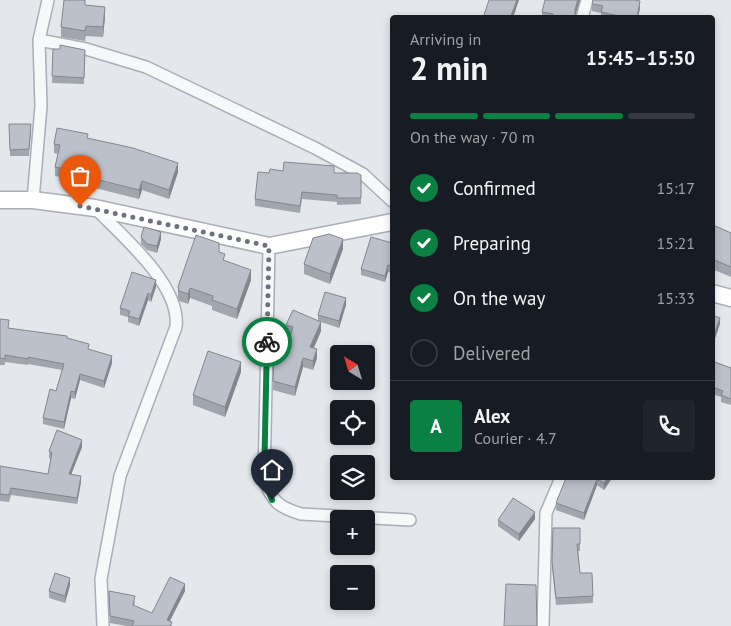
<!DOCTYPE html>
<html lang="en">
<head>
<meta charset="utf-8">
<style>
	body { margin:0; font-family:"PT Sans",sans-serif; background:#20242c; color:#f1f3f6; height:100vh; display:flex; flex-direction:column; font-size:19px; white-space:nowrap }
	* { box-sizing:border-box; margin:0 }
	p { font-size:16px; color:#9ea1a6 }
	.icon { flex:none; width:28px; height:28px; fill:none; stroke:currentColor; stroke-width:2; stroke-linecap:round; stroke-linejoin:round }
	.map { position:relative; flex:1; overflow:hidden }
	.details { position:absolute; left:390px; top:15px; width:325px; height:465px; display:flex; flex-direction:column; background:#171b24; border-radius:5px; box-shadow:0 2px 8px #0003 }
	.details>* { flex:none }
	.needle { width:32px; rotate:322deg }
	.buttons { position:absolute; left:330px; top:345px; display:grid; gap:10px }
	.buttons a { display:grid; place-items:center; width:45px; height:45px; border-radius:5px; background:#171b24; box-shadow:0 2px 8px #0003; font-size:25px }
	.pin { position:absolute; display:grid; place-items:center; width:42px; height:42px; color:#fff; margin:-51px -21px; border-radius:50% 50% 50% 0; rotate:-45deg; box-shadow:0 0 5px #0007 }
	.pin .icon { rotate:45deg }
	.courier { position:absolute; display:grid; place-items:center; width:50px; height:50px; margin:-25px; border:4px solid #0b8043; border-radius:50%; background:#fff; color:#222; box-shadow:0 1px 6px #0007 }
	.summary em { font-style:normal; font-weight:600 }
	.summary div { display:flex; flex-direction:column-reverse }
	.summary { display:flex; align-items:center; justify-content:space-between; height:85px; padding:0 20px }
	h1 { font-size:32px; font-weight:600; line-height:38px }
	.bar { display:grid; grid-template-columns:repeat(4,1fr); gap:8px 5px; align-content:center; height:60px; padding:0 20px }
	.bar i { height:6px; border-radius:4px; background:#363941 }
	.bar .selected { background:#0b8043 }
	.bar p { grid-column:span 4 }
	.line { display:flex; align-items:center; gap:12px; padding:0 20px; border-top:1px solid #363941 }
	.line div { flex:1 }
	.round { display:grid; place-items:center; flex:none; width:52px; height:52px; border-radius:5px; background:#20242c }
	ol { padding:0 20px; list-style:none }
	li { display:flex; align-items:center; gap:15px; height:55px }
	li p { margin-inline-start:auto }
	li .icon { padding:5px; border-radius:50%; background:#0b8043; color:#fff; stroke-width:4 }
	li:last-child { color:#9ea1a6 }
	li i { width:28px; height:28px; border:2px solid #363941; border-radius:50% }
	.map>svg:first-child { display:block }
	.lines { fill:none; stroke-linecap:round; stroke-linejoin:round }
	.street-casing { stroke:#a9aeb7; stroke-width:14 }
	.secondary-casing { stroke:#a9aeb7; stroke-width:19 }
	.street { stroke:#f7f8fa; stroke-width:11 }
	.secondary { stroke:#fff; stroke-width:16 }
	.wall { fill:#a1a5ae }
	.shaded-wall { fill:#83868d }
	.building { fill:#bbc0ca; stroke:#83868d }
	.done { stroke:#6c737f; stroke-width:5; stroke-dasharray:0 9 }
	.route { stroke:#0b8043; stroke-width:6 }
</style>
</head>
<body>
<div class="map">
<svg width="731" height="626" viewBox="0 0 731 626">
	<rect width="100%" height="100%" fill="#e4e7ec"/>
	<g class="lines">
		<g class="street-casing">
			<path id="street" d="M 582,18 L 587,0
				M 39,40 L 86,49 L 146,67 L 315,148 L 363,174 L 392,201
				M 33,200 L 41,106 L 39,40 L 48,0
				M 95,208 C 123,237 181,285 176,327 L 120,476 L 101,579 L 103,626
				M 269,246 L 264,480 C 273,502 278,507 301,514 L 410,520
				M 543,626 L 546,513 L 561,478"/>
		</g>
		<g class="secondary-casing">
			<path id="secondary" d="M 0,200 L 33,200 L 95,208 L 269,246 L 392,222
				M 712,293 L 731,298"/>
		</g>
		<use href="#street" class="street"/>
		<use href="#secondary" class="secondary"/>
	</g>
	<path class="wall" d="M 580,0 L 575,15 L 575,18 L 542,18 L 542,12 Z
		M 592,4 L 640,8 L 638,18 L 601,18 L 601,13 L 592,11 Z
		M 85,5 L 105,17 L 103,37 L 86,36 L 85,41 L 61,37 L 61,27 Z
		M 53,49 L 85,50 L 84,84 L 52,83 Z
		M 9,124 L 31,131 L 29,156 L 10,156 Z
		M 88,138 L 178,172 L 169,199 L 142,190 L 139,199 L 83,185 L 83,181 L 55,176 L 55,167 L 58,154 L 54,153 L 54,144 Z
		M 283,171 L 334,173 L 361,175 L 361,204 L 337,205 L 337,202 L 302,199 L 300,213 L 255,206 L 255,199 L 269,173 Z
		M 713,225 L 731,233 L 731,277 L 712,269 Z
		M 141,237 L 161,239 L 157,253 L 147,250 L 141,244 Z
		M 392,243 L 392,273 L 388,272 L 385,282 L 361,275 L 361,269 Z
		M 343,249 L 330,284 L 304,274 L 304,264 Z
		M 219,252 L 225,261 L 251,280 L 237,319 L 212,310 L 212,306 L 190,298 L 188,304 L 179,301 L 178,297 L 178,287 Z
		M 156,287 L 151,302 L 148,300 L 139,326 L 128,322 L 128,317 L 120,315 L 120,308 Z
		M 346,305 L 339,328 L 321,322 L 321,331 L 314,348 L 317,358 L 313,370 L 303,367 L 295,396 L 273,390 L 274,354 L 284,357 L 290,335 L 286,334 L 286,325 L 318,320 L 318,315 Z
		M 0,319 L 8,328 L 67,338 L 89,349 L 112,363 L 104,388 L 80,380 L 75,399 L 71,398 L 64,429 L 43,424 L 43,418 L 56,391 L 62,370 L 28,364 L 28,365 L 5,362 L 5,365 L 0,365 Z
		M 712,361 L 731,368 L 731,405 L 721,402 L 721,397 L 712,394 Z
		M 241,372 L 225,417 L 193,405 L 193,395 Z
		M 82,447 L 71,474 L 81,482 L 77,504 L 11,495 L 9,502 L 0,501 L 0,466 L 48,474 L 51,459 L 49,458 L 49,451 Z
		M 567,478 L 612,478 L 604,490 L 597,485 L 584,520 L 556,510 L 556,503 Z
		M 535,519 L 519,541 L 498,526 L 498,520 Z
		M 553,528 L 580,528 L 580,551 L 578,551 L 580,573 L 593,596 L 593,603 L 556,605 L 552,568 Z
		M 70,585 L 65,603 L 49,598 L 49,591 Z
		M 109,591 L 135,602 L 134,606 L 152,613 L 185,591 L 170,621 L 172,626 L 127,626 L 110,623 Z"/>
	<path class="shaded-wall" d="M 517,0 L 519,0 L 513,18 L 510,18 Z
		M 578,0 L 580,0 L 575,16 L 575,9 Z
		M 640,1 L 640,8 L 638,18 L 637,18 Z
		M 105,7 L 105,17 L 103,37 L 103,27 Z
		M 178,163 L 178,172 L 169,199 L 169,190 Z
		M 142,181 L 142,190 L 139,199 L 139,190 Z
		M 161,232 L 161,239 L 157,253 L 157,246 Z
		M 343,239 L 343,249 L 330,284 L 330,274 Z
		M 388,265 L 388,272 L 385,282 L 385,276 Z
		M 251,270 L 251,280 L 237,319 L 237,309 Z
		M 156,280 L 156,287 L 151,302 L 151,295 Z
		M 190,288 L 190,298 L 188,304 L 188,294 Z
		M 148,293 L 148,300 L 139,326 L 139,319 Z
		M 346,298 L 346,305 L 339,328 L 339,321 Z
		M 720,318 L 720,324 L 712,347 L 712,341 Z
		M 321,322 L 321,331 L 310,356 L 310,347 Z
		M 317,349 L 317,358 L 313,370 L 313,361 Z
		M 112,356 L 112,363 L 104,388 L 104,381 Z
		M 303,358 L 303,367 L 295,396 L 295,387 Z
		M 241,362 L 241,372 L 225,417 L 225,407 Z
		M 80,374 L 80,380 L 75,399 L 75,392 Z
		M 71,391 L 71,398 L 64,429 L 64,422 Z
		M 82,440 L 82,447 L 69,480 L 69,474 Z
		M 81,476 L 81,482 L 77,504 L 77,498 Z
		M 608,478 L 612,478 L 604,490 L 604,483 Z
		M 597,479 L 597,485 L 584,520 L 584,513 Z
		M 535,512 L 535,519 L 519,541 L 519,534 Z
		M 70,578 L 70,585 L 65,603 L 65,596 Z
		M 185,584 L 185,591 L 167,626 L 167,620 Z"/>
	<path class="building" d="M 64,0 L 85,0 L 85,5 L 105,7 L 103,27 L 86,26 L 85,31 L 61,27 Z
		M 489,0 L 517,0 L 510,18 L 483,18 Z
		M 545,0 L 578,0 L 575,9 L 575,18 L 553,18 L 553,14 L 542,12 Z
		M 593,0 L 635,0 L 640,1 L 637,18 L 627,18 L 601,12 L 603,6 L 592,4 Z
		M 60,45 L 85,50 L 84,78 L 52,76 L 53,49 L 60,49 Z
		M 9,124 L 31,124 L 29,149 L 10,150 Z
		M 57,128 L 88,134 L 87,138 L 133,148 L 178,163 L 169,190 L 142,181 L 139,190 L 83,176 L 84,173 L 55,167 L 60,145 L 54,144 Z
		M 284,162 L 334,166 L 334,173 L 357,173 L 361,175 L 361,198 L 337,198 L 337,195 L 302,192 L 300,206 L 255,199 L 258,172 L 269,173 L 270,169 L 283,171 Z
		M 713,225 L 731,233 L 731,267 L 712,259 Z
		M 144,227 L 161,232 L 157,246 L 147,244 L 141,237 Z
		M 329,234 L 343,239 L 330,274 L 304,264 L 313,238 Z
		M 196,235 L 219,243 L 219,252 L 225,254 L 223,260 L 251,270 L 237,309 L 212,300 L 213,296 L 190,288 L 188,294 L 179,291 L 178,287 Z
		M 371,237 L 392,243 L 392,266 L 388,265 L 385,276 L 361,269 Z
		M 132,272 L 156,280 L 151,295 L 148,293 L 139,319 L 128,316 L 130,311 L 120,308 Z
		M 325,292 L 346,298 L 339,321 L 318,315 Z
		M 293,310 L 321,322 L 310,347 L 317,349 L 313,361 L 303,358 L 295,387 L 273,381 L 274,354 L 284,357 L 293,327 L 286,325 Z
		M 712,315 L 720,318 L 712,341 Z
		M 0,319 L 9,320 L 8,328 L 67,336 L 67,338 L 89,344 L 88,349 L 112,356 L 104,381 L 80,374 L 75,392 L 71,391 L 64,422 L 43,418 L 50,389 L 56,391 L 64,364 L 28,357 L 28,359 L 5,355 L 5,359 L 0,358 Z
		M 208,351 L 241,362 L 225,407 L 193,395 Z
		M 712,361 L 731,368 L 731,399 L 721,395 L 723,391 L 712,387 Z
		M 57,430 L 82,440 L 69,474 L 81,476 L 77,498 L 11,488 L 9,495 L 0,494 L 0,466 L 48,474 L 52,453 L 49,451 Z
		M 566,478 L 608,478 L 604,483 L 597,479 L 584,513 L 556,503 Z
		M 513,498 L 535,512 L 519,534 L 498,520 Z
		M 553,528 L 580,528 L 580,544 L 577,544 L 580,573 L 592,573 L 593,596 L 556,598 L 552,561 Z
		M 55,573 L 70,578 L 65,596 L 49,591 Z
		M 170,577 L 185,584 L 167,620 L 172,622 L 170,626 L 132,626 L 134,621 L 110,616 L 109,591 L 135,596 L 133,605 L 152,613 Z
		M 506,584 L 536,585 L 537,626 L 504,626 Z"/>
	<g class="lines">
		<path class="done" d="M 80,206 L 269,246 L 267,342"/>
		<path class="route" d="M 267,342 L 264,480 L 272,500"/>
	</g>
</svg>
<div class="buttons">
<a><svg class="needle" viewBox="-14 -14 28 28"><path d="M0-13l5 13h-10z" fill="#e53935"/><path d="M0 13l5-13h-10z" fill="#9ea1a6"/></svg></a>
<a><svg class="icon" aria-label="locate" viewBox="0 0 24 24"><circle cx="12" cy="12" r="6"/><path d="M12 2v4M12 18v4M2 12h4M18 12h4"/></svg></a>
<a><svg class="icon" aria-label="layers" viewBox="0 0 24 24"><path d="M12 4l9 5-9 5-9-5zM3 14l9 5 9-5"/></svg></a>
<a>+</a>
<a>−</a>
</div>
<div class="pin" style="left:80px;top:206px;background:#ea580c"><svg class="icon" aria-label="bag" viewBox="0 0 24 24"><path d="M5 8h14l-1 12H6zM9 8a3 3 0 0 1 6 0"/></svg></div>
<div class="pin" style="left:272px;top:500px;background:#1f2937"><svg class="icon" aria-label="home" viewBox="0 0 24 24"><path d="M3 11l9-7 9 7M6 9v11h12V9"/></svg></div>
<div class="courier" style="left:267px;top:342px"><svg class="icon" aria-label="bike" viewBox="0 0 24 24"><circle cx="6" cy="16" r="4"/><circle cx="18" cy="16" r="4"/><path d="M6 16l4-8h5l3 8M10 8l3 8H6M13 5h3"/></svg></div>
<section class="details">
<div class="summary"><div><h1>2 min</h1><p>Arriving in</p></div><em>15:45–15:50</em></div>
<div class="bar"><i class="selected"></i><i class="selected"></i><i class="selected"></i><i></i><p>On the way · 70 m</p></div>
<ol>
<li><svg class="icon" aria-label="check" viewBox="0 0 24 24"><path d="M5 12l5 5 9-10"/></svg>Confirmed<p>15:17</p></li>
<li><svg class="icon" aria-label="check" viewBox="0 0 24 24"><path d="M5 12l5 5 9-10"/></svg>Preparing<p>15:21</p></li>
<li><svg class="icon" aria-label="check" viewBox="0 0 24 24"><path d="M5 12l5 5 9-10"/></svg>On the way<p>15:33</p></li>
<li><i></i>Delivered</li>
</ol>
<div class="line" style="height:90px"><b class="round" style="background:#0b8043;color:#fff">A</b><div><b>Alex</b><p>Courier · 4.7</p></div><a class="round"><svg class="icon" aria-label="phone" viewBox="0 0 24 24"><path d="M5 4h4l2 5-3 2q2 4 5 5l2-3 5 2v4C11 20 4 13 5 4z"/></svg></a></div>
</section>
</div>
</body>
</html>
